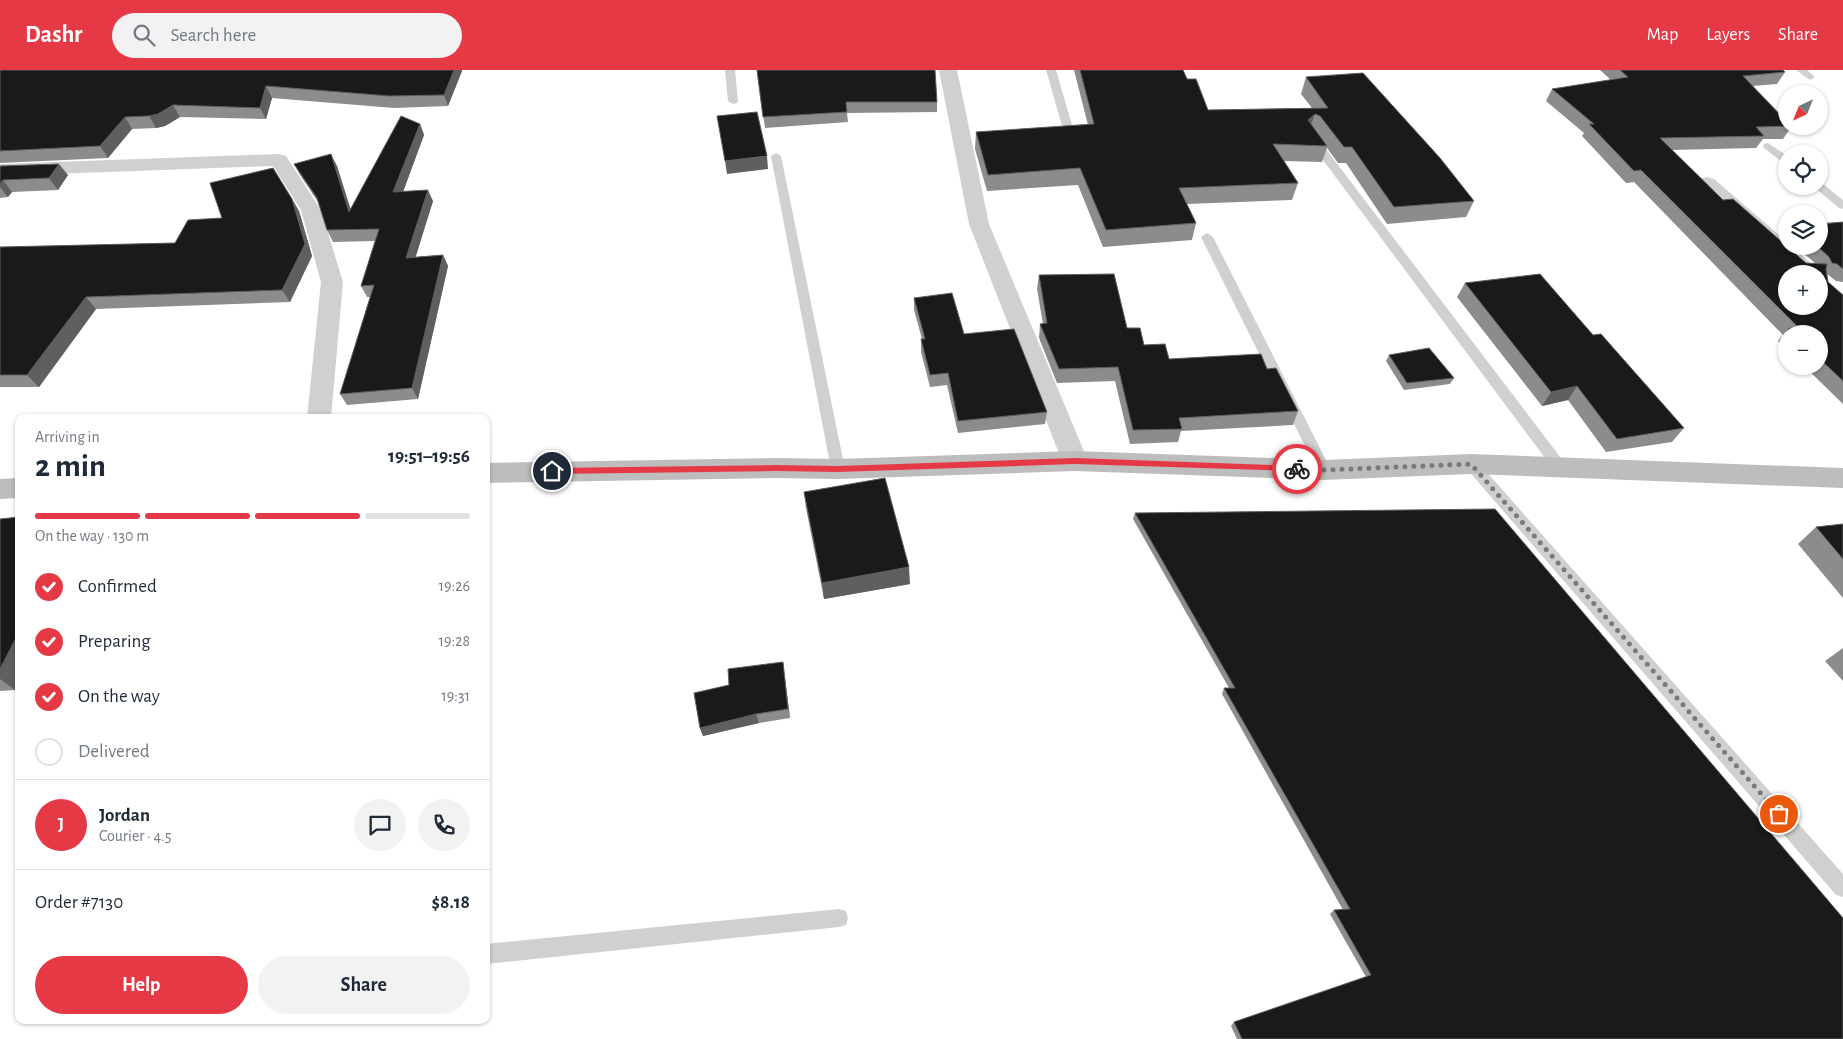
<!DOCTYPE html>
<html lang="en">
<head>
<meta charset="utf-8">
<style>
	body { margin:0; font-family:"Alegreya Sans",sans-serif; background:#f2f2f3; color:#1f2937; height:100vh; display:flex; flex-direction:column; font-size:19px; white-space:nowrap }
	* { box-sizing:border-box; margin:0 }
	p { font-size:16px; color:#747a83 }
	.icon { flex:none; width:28px; height:28px; fill:none; stroke:currentColor; stroke-width:2; stroke-linecap:round; stroke-linejoin:round }
	.map { position:relative; flex:1; overflow:hidden }
	.side { position:absolute; left:15px; top:344px; width:475px; height:610px; display:flex; flex-direction:column; background:#fff; border-radius:10px; box-shadow:0 1px 4px #0004 }
	.side>* { flex:none }
	.needle { width:32px; rotate:223deg }
	.buttons { position:absolute; left:1778px; top:15px; display:grid; gap:10px }
	.buttons a { display:grid; place-items:center; width:50px; height:50px; border-radius:50%; background:#fff; box-shadow:0 1px 4px #0004; font-size:25px }
	.pin { position:absolute; display:grid; place-items:center; width:42px; height:42px; color:#fff; margin:-21px; border:2px solid #fff; border-radius:50%; box-shadow:0 1px 5px #0007 }
	.courier { position:absolute; display:grid; place-items:center; width:50px; height:50px; margin:-25px; border:4px solid #e63946; border-radius:50%; background:#fff; color:#222; box-shadow:0 1px 6px #0007 }
	.head em { font-style:normal; font-weight:600 }
	.head div { display:flex; flex-direction:column-reverse }
	.head { display:flex; align-items:center; justify-content:space-between; height:85px; padding:0 20px }
	h1 { font-size:32px; font-weight:600; line-height:38px }
	.bar { display:grid; grid-template-columns:repeat(4,1fr); gap:8px 5px; align-content:center; height:60px; padding:0 20px }
	.bar i { height:6px; border-radius:4px; background:#e0e1e3 }
	.bar .current { background:#e63946 }
	.bar p { grid-column:span 4 }
	.line { display:flex; align-items:center; gap:12px; padding:0 20px; border-top:1px solid #e0e1e3 }
	.line div { flex:1 }
	.round { display:grid; place-items:center; flex:none; width:52px; height:52px; border-radius:26px; background:#f2f2f3 }
	ol { padding:0 20px; list-style:none }
	li { display:flex; align-items:center; gap:15px; height:55px }
	li p { margin-inline-start:auto }
	li .icon { padding:5px; border-radius:50%; background:#e63946; color:#fff; stroke-width:4 }
	li:last-child { color:#747a83 }
	li i { width:28px; height:28px; border:2px solid #e0e1e3; border-radius:50% }
	.primary-button { display:flex; gap:10px; margin-top:auto; padding:10px 20px }
	.primary-button a { flex:1; height:58px; border-radius:30px; background:#e63946; color:#fff; font-size:20px; font-weight:600; line-height:58px; text-align:center }
	.primary-button a+a { background:#f2f2f3; color:#1f2937 }
	header { display:flex; align-items:center; gap:30px; box-sizing:border-box; height:70px; padding:0 25px; background:#e63946; color:#fff }
	header strong { font-size:24px }
	nav { display:flex; gap:28px; margin-inline-start:auto; font-size:18px }
	.search { width:350px; height:45px; background:#f2f2f3; display:flex; align-items:center; gap:12px; box-sizing:border-box; padding:0 18px; border-radius:28px; color:#747a83; font-size:19px }
	.map>svg:first-child { display:block }
	.lines { fill:none; stroke-linecap:round; stroke-linejoin:round }
	.lane { fill:#d0d0d0; fill-rule:evenodd }
	.street { fill:#d0d0d0; fill-rule:evenodd }
	.secondary { fill:#bdbdbd; fill-rule:evenodd }
	.wall { fill:#8c8c8c }
	.shaded-wall { fill:#5f5f5f }
	.building { fill:#1a1a1a; stroke:#5f5f5f; fill-rule:evenodd }
	.route { fill:#e63946 }
	.done { stroke:#7a7a7a; stroke-width:5; stroke-dasharray:0 9 }
</style>
</head>
<body>
<header>
<strong>Dashr</strong>
<div class="search"><svg class="icon" aria-label="search" viewBox="0 0 24 24"><circle cx="10" cy="10" r="6"/><path d="M15 15l6 6"/></svg>Search here</div>
<nav><a>Map</a><a>Layers</a><a>Share</a></nav>
</header>
<div class="map">
<svg width="1843" height="969" viewBox="0 0 1843 969">
	<rect width="100%" height="100%" fill="#fff"/>
	<g class="lines">
		<path class="lane" d="M 725,0 L 735,0 L 738,31 L 737,33 L 733,34 L 728,31 Z
			M 1046,0 L 1056,0 L 1074,62 L 1073,64 L 1056,66 L 1051,63 L 1052,61 L 1063,59 Z
			M 1796,0 L 1807,0 L 1815,7 L 1810,10 Z
			M 1312,65 L 1316,66 L 1564,392 L 1566,396 L 1564,400 L 1559,401 L 1554,400 L 1308,70 L 1307,68 Z
			M 1768,73 L 1786,85 L 1786,93 L 1782,92 L 1764,78 L 1763,76 L 1764,74 Z
			M 776,83 L 781,86 L 845,399 L 843,403 L 838,404 L 833,403 L 831,399 L 771,86 Z
			M 1819,113 L 1823,114 L 1843,130 L 1843,139 L 1839,138 L 1815,118 L 1814,116 L 1819,116 Z
			M 1207,163 L 1213,167 L 1331,400 L 1329,404 L 1324,405 L 1319,404 L 1317,400 L 1201,167 Z
			M 1471,389 L 1476,390 L 1843,804 L 1843,827 L 1836,825 L 1466,398 L 1464,394 L 1466,390 Z
			M 839,839 L 846,841 L 848,848 L 846,855 L 839,857 L 486,894 L 486,874 Z"/>
		<path class="street" d="M 939,0 L 957,0 L 989,154 L 1088,391 L 1084,398 L 1075,401 L 1066,398 L 1062,391 L 969,154 Z
			M 279,84 L 286,86 L 321,140 L 343,212 L 331,348 L 307,348 L 321,212 L 301,140 L 273,96 L 0,106 L 0,94 Z
			M 1707,107 L 1714,109 L 1786,171 L 1786,176 L 1792,176 L 1822,204 L 1819,209 L 1819,204 L 1797,204 L 1700,117 L 1697,113 L 1700,109 Z"/>
		<path class="secondary" d="M 1075,381 L 1324,390 L 1471,384 L 1843,398 L 1843,418 L 1471,404 L 1324,410 L 1075,401 L 838,409 L 776,408 L 486,413 L 486,393 L 776,388 L 838,389 Z
			M 19,408 L 19,428 L 0,429 L 0,409 Z"/>
	</g>
	<path class="wall" d="M 0,0 L 462,1 L 448,36 L 394,38 L 272,28 L 266,49 L 180,47 L 165,56 L 156,58 L 132,59 L 108,88 L 0,93 Z
		M 757,0 L 937,32 L 937,42 L 847,43 L 848,52 L 765,58 Z
		M 1074,0 L 1183,0 L 1187,9 L 1208,40 L 1312,38 L 1301,24 L 1306,7 L 1474,131 L 1466,147 L 1387,154 L 1346,93 L 1338,93 L 1327,78 L 1322,92 L 1284,91 L 1298,113 L 1292,130 L 1187,134 L 1196,153 L 1192,170 L 1103,177 L 1078,115 L 987,121 L 975,79 L 976,62 L 1088,55 Z
		M 1600,0 L 1783,0 L 1785,2 L 1777,14 L 1753,16 L 1792,56 L 1783,69 L 1763,69 L 1756,78 L 1672,80 L 1723,130 L 1806,193 L 1815,193 L 1795,176 L 1819,176 L 1843,152 L 1843,212 L 1836,211 L 1827,204 L 1828,212 L 1843,225 L 1843,334 L 1804,296 L 1819,296 L 1819,264 L 1786,264 L 1786,279 L 1778,271 L 1783,265 L 1634,112 L 1626,113 L 1582,66 L 1584,63 L 1546,31 L 1552,19 L 1611,10 Z
		M 420,54 L 424,65 L 403,121 L 433,131 L 415,187 L 443,185 L 448,196 L 418,329 L 347,335 L 340,324 L 370,227 L 367,227 L 361,216 L 375,171 L 333,172 L 327,160 L 318,132 L 300,105 L 294,94 L 337,96 L 350,139 Z
		M 0,96 L 68,105 L 58,120 L 12,122 L 8,127 L 0,128 Z
		M 292,129 L 299,141 L 312,186 L 290,232 L 96,239 L 39,317 L 0,317 L 0,177 L 175,173 L 222,148 Z
		M 1039,205 L 1127,258 L 1144,275 L 1169,289 L 1267,299 L 1298,341 L 1293,355 L 1181,361 L 1178,372 L 1130,374 L 1115,311 L 1057,313 L 1039,268 L 1040,254 L 1043,254 L 1037,219 Z
		M 1465,213 L 1684,358 L 1672,372 L 1606,382 L 1568,330 L 1542,336 L 1457,227 Z
		M 914,228 L 964,264 L 1047,342 L 1045,354 L 958,363 L 947,315 L 930,317 L 921,282 L 921,269 L 922,269 L 914,240 Z
		M 1389,285 L 1454,308 L 1450,314 L 1404,320 L 1386,291 Z
		M 804,422 L 910,514 L 824,529 L 806,438 Z
		M 1135,443 L 1843,969 L 1237,969 L 1231,956 L 1234,952 L 1366,907 L 1330,844 L 1334,840 L 1343,840 L 1222,624 L 1224,618 L 1229,618 L 1133,449 Z
		M 0,449 L 15,620 L 0,621 Z
		M 1843,454 L 1843,528 L 1798,474 L 1816,457 Z
		M 1843,578 L 1843,611 L 1825,591 Z
		M 783,592 L 784,601 L 790,648 L 759,653 L 703,666 L 700,658 L 729,615 Z"/>
	<path class="shaded-wall" d="M 454,0 L 462,0 L 462,1 L 448,36 L 444,25 Z
		M 266,16 L 272,28 L 266,49 L 260,38 Z
		M 173,35 L 180,47 L 165,56 L 156,58 L 149,46 Z
		M 1315,44 L 1309,60 L 1308,50 Z
		M 125,47 L 132,59 L 108,88 L 100,76 Z
		M 420,54 L 424,65 L 399,133 L 393,122 Z
		M 331,84 L 337,96 L 355,153 L 349,142 Z
		M 767,86 L 768,99 L 727,104 L 725,91 Z
		M 59,94 L 68,105 L 58,120 L 49,108 Z
		M 3,110 L 12,122 L 8,127 L 0,117 L 0,114 Z
		M 428,120 L 433,131 L 412,199 L 406,188 Z
		M 292,129 L 299,141 L 312,186 L 290,232 L 282,220 Z
		M 443,185 L 448,196 L 418,329 L 412,318 Z
		M 86,227 L 96,239 L 39,317 L 27,305 Z
		M 1577,316 L 1568,330 L 1542,336 L 1551,322 Z
		M 909,497 L 910,514 L 824,529 L 822,513 Z
		M 19,562 L 19,612 L 15,620 L 0,609 L 0,599 Z
		M 783,592 L 784,601 L 790,648 L 788,639 Z
		M 756,644 L 759,653 L 703,666 L 700,658 Z"/>
	<path class="building" d="M 0,0 L 454,0 L 444,25 L 389,26 L 266,16 L 260,38 L 173,35 L 158,44 L 149,46 L 125,47 L 100,76 L 0,81 Z
		M 757,0 L 935,0 L 937,32 L 846,32 L 847,42 L 763,47 Z
		M 1080,0 L 1183,0 L 1187,9 L 1196,9 L 1208,40 L 1328,38 L 1306,7 L 1363,3 L 1440,88 L 1474,131 L 1394,137 L 1352,77 L 1344,77 L 1320,46 L 1315,44 L 1308,50 L 1327,76 L 1273,74 L 1298,113 L 1179,118 L 1196,153 L 1106,160 L 1080,98 L 988,105 L 976,62 L 1094,54 Z
		M 1620,0 L 1783,0 L 1785,2 L 1743,6 L 1786,51 L 1786,56 L 1792,56 L 1756,57 L 1764,66 L 1660,68 L 1723,130 L 1733,129 L 1806,193 L 1827,194 L 1826,199 L 1828,212 L 1843,225 L 1843,311 L 1819,288 L 1819,264 L 1793,264 L 1788,259 L 1798,257 L 1641,100 L 1634,101 L 1589,54 L 1594,54 L 1552,19 L 1628,7 ZM 1786,204 L 1819,204 L 1819,236 L 1786,236 Z
		M 757,42 L 767,86 L 725,91 L 717,46 Z
		M 401,46 L 420,54 L 393,122 L 428,120 L 406,188 L 443,185 L 412,318 L 340,324 L 374,215 L 361,216 L 379,159 L 327,160 L 317,128 L 294,94 L 331,84 L 349,142 Z
		M 59,94 L 49,108 L 3,110 L 0,114 L 0,96 Z
		M 273,98 L 292,129 L 305,174 L 282,220 L 86,227 L 27,305 L 0,305 L 0,177 L 175,173 L 188,150 L 222,148 L 210,113 Z
		M 1843,152 L 1843,199 L 1837,194 L 1832,193 L 1829,187 L 1817,176 L 1819,176 L 1819,154 Z
		M 1114,204 L 1127,258 L 1140,258 L 1144,275 L 1165,274 L 1169,289 L 1261,284 L 1267,299 L 1276,298 L 1298,341 L 1179,348 L 1182,359 L 1133,360 L 1118,297 L 1059,299 L 1040,254 L 1047,253 L 1039,205 Z
		M 1540,204 L 1593,265 L 1601,264 L 1684,358 L 1617,369 L 1577,316 L 1551,322 L 1465,213 Z
		M 952,223 L 964,264 L 1014,259 L 1047,342 L 958,351 L 948,303 L 930,305 L 921,269 L 925,269 L 914,228 Z
		M 1429,278 L 1454,308 L 1407,313 L 1389,285 Z
		M 885,408 L 909,497 L 822,513 L 804,422 Z
		M 1495,439 L 1843,848 L 1843,969 L 1242,969 L 1234,952 L 1371,905 L 1334,840 L 1350,839 L 1224,618 L 1235,618 L 1135,443 Z
		M 19,447 L 19,562 L 0,599 L 0,449 Z
		M 1843,454 L 1843,489 L 1816,457 Z
		M 783,592 L 788,639 L 756,644 L 700,658 L 694,623 L 729,615 L 728,599 Z"/>
	<path class="route" d="M 1075,388 L 1297,396 L 1301,399 L 1297,401 L 1075,394 L 838,402 L 776,401 L 552,404 L 548,401 L 552,398 L 776,395 L 838,396 Z"/>
	<g class="lines">
		<path class="done" d="M 1297,399 L 1324,400 L 1471,394 L 1779,744"/>
	</g>
</svg>
<div class="buttons">
<a><svg class="needle" viewBox="-14 -14 28 28"><path d="M0-13l5 13h-10z" fill="#e53935"/><path d="M0 13l5-13h-10z" fill="#747a83"/></svg></a>
<a><svg class="icon" aria-label="locate" viewBox="0 0 24 24"><circle cx="12" cy="12" r="6"/><path d="M12 2v4M12 18v4M2 12h4M18 12h4"/></svg></a>
<a><svg class="icon" aria-label="layers" viewBox="0 0 24 24"><path d="M12 4l9 5-9 5-9-5zM3 14l9 5 9-5"/></svg></a>
<a>+</a>
<a>−</a>
</div>
<div class="pin" style="left:1779px;top:744px;background:#ea580c"><svg class="icon" aria-label="bag" viewBox="0 0 24 24"><path d="M5 8h14l-1 12H6zM9 8a3 3 0 0 1 6 0"/></svg></div>
<div class="pin" style="left:552px;top:401px;background:#1f2937"><svg class="icon" aria-label="home" viewBox="0 0 24 24"><path d="M3 11l9-7 9 7M6 9v11h12V9"/></svg></div>
<div class="courier" style="left:1297px;top:399px"><svg class="icon" aria-label="bike" viewBox="0 0 24 24"><circle cx="6" cy="16" r="4"/><circle cx="18" cy="16" r="4"/><path d="M6 16l4-8h5l3 8M10 8l3 8H6M13 5h3"/></svg></div>
<section class="side">
<div class="head"><div><h1>2 min</h1><p>Arriving in</p></div><em>19:51–19:56</em></div>
<div class="bar"><i class="current"></i><i class="current"></i><i class="current"></i><i></i><p>On the way · 130 m</p></div>
<ol>
<li><svg class="icon" aria-label="check" viewBox="0 0 24 24"><path d="M5 12l5 5 9-10"/></svg>Confirmed<p>19:26</p></li>
<li><svg class="icon" aria-label="check" viewBox="0 0 24 24"><path d="M5 12l5 5 9-10"/></svg>Preparing<p>19:28</p></li>
<li><svg class="icon" aria-label="check" viewBox="0 0 24 24"><path d="M5 12l5 5 9-10"/></svg>On the way<p>19:31</p></li>
<li><i></i>Delivered</li>
</ol>
<div class="line" style="height:90px"><b class="round" style="background:#e63946;color:#fff">J</b><div><b>Jordan</b><p>Courier · 4.5</p></div><a class="round"><svg class="icon" aria-label="chat" viewBox="0 0 24 24"><path d="M4 5h16v11H9l-5 4z"/></svg></a><a class="round"><svg class="icon" aria-label="phone" viewBox="0 0 24 24"><path d="M5 4h4l2 5-3 2q2 4 5 5l2-3 5 2v4C11 20 4 13 5 4z"/></svg></a></div>
<div class="line" style="height:65px"><div>Order #7130</div><b>$8.18</b></div>
<div class="primary-button"><a>Help</a><a>Share</a></div>
</section>
</div>
</body>
</html>
